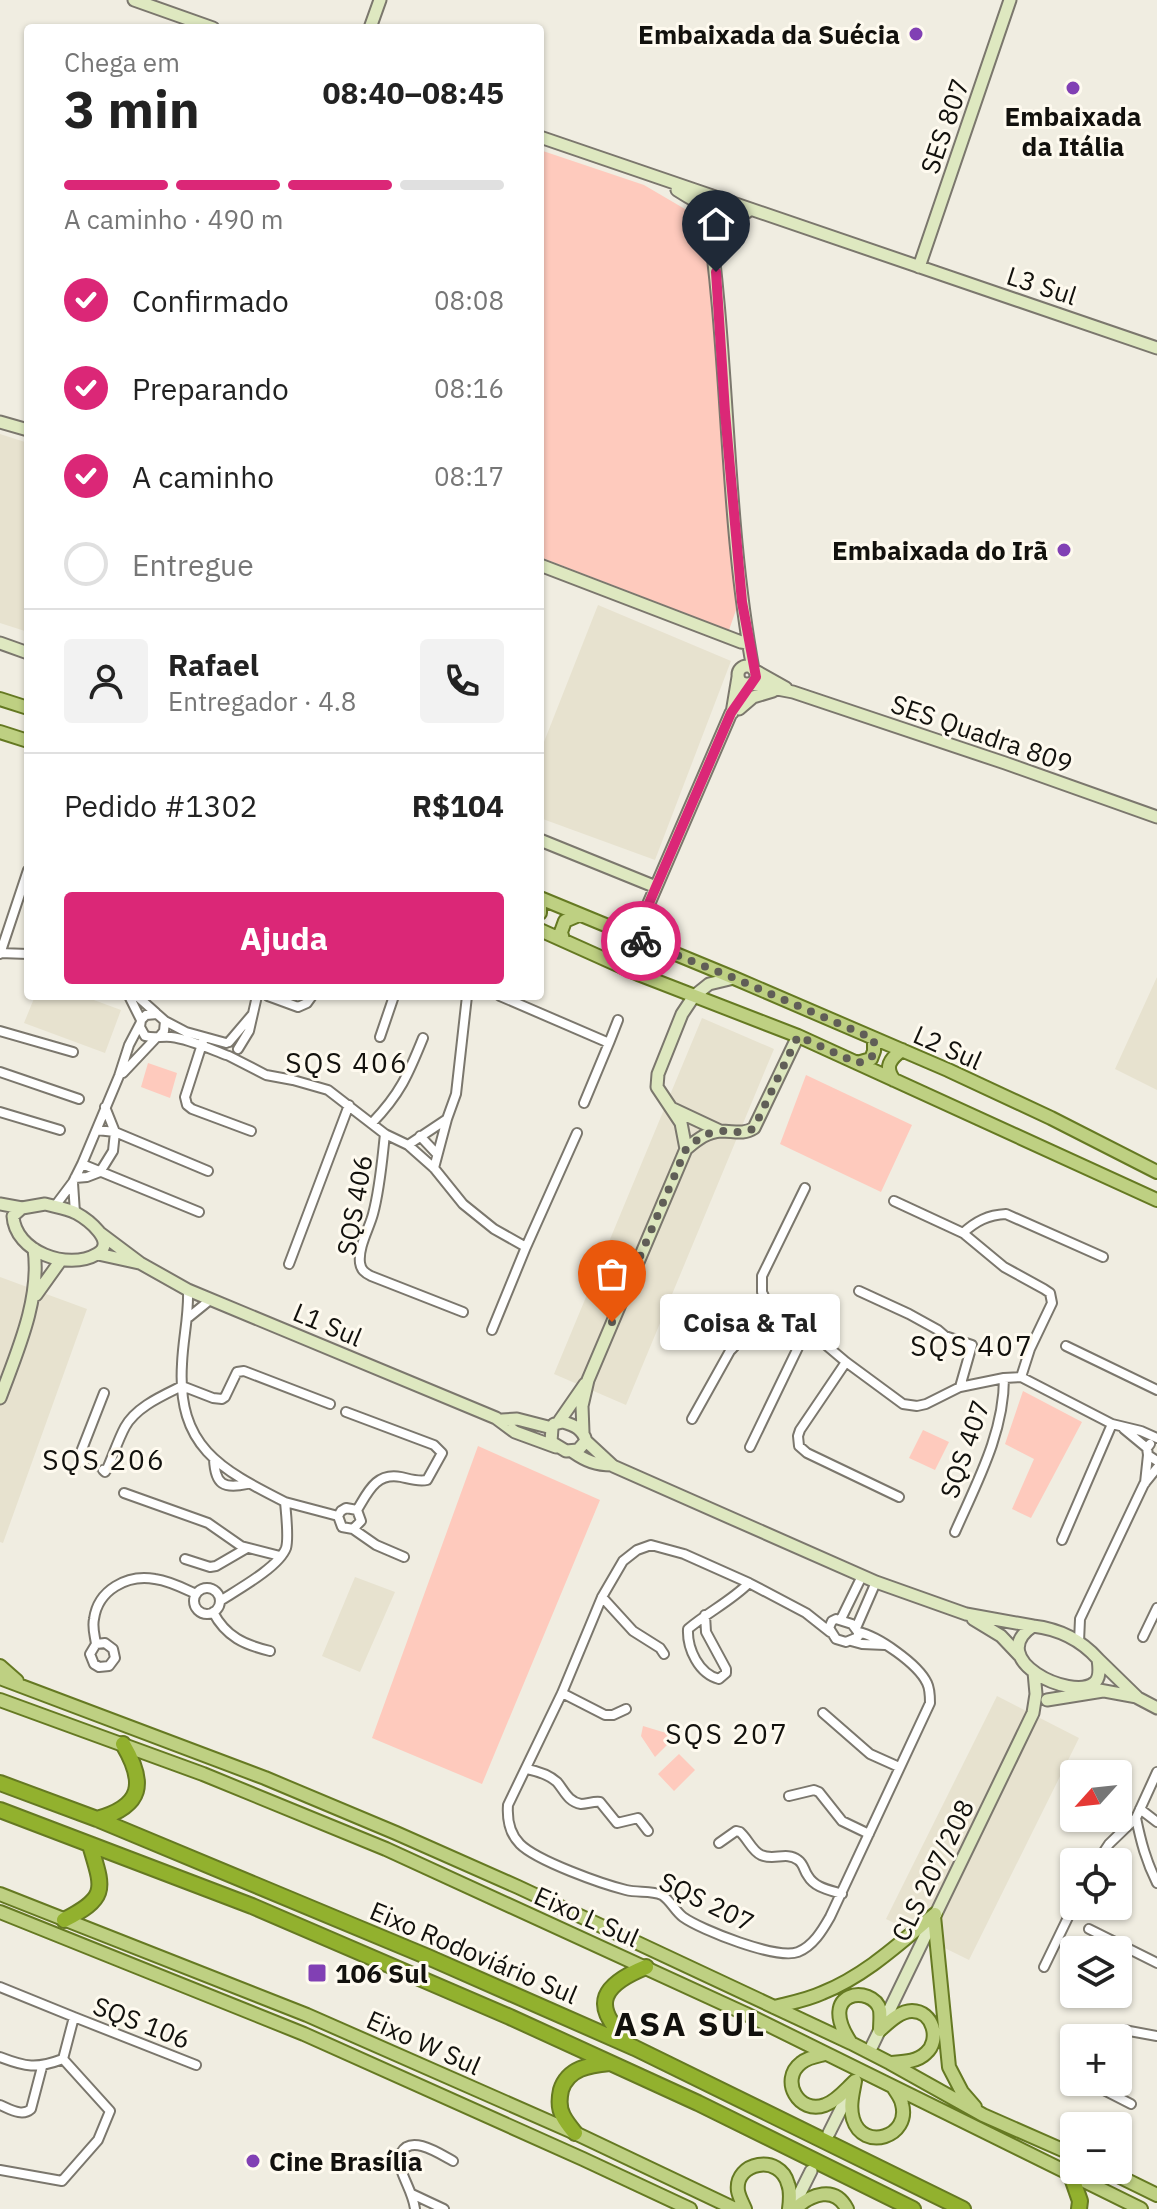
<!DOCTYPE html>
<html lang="pt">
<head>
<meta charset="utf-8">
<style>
	body { margin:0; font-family:"IBM Plex Sans",sans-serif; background:#f2f2f2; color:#222; height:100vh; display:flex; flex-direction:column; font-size:30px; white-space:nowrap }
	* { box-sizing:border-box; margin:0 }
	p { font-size:26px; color:#767676 }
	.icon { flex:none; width:44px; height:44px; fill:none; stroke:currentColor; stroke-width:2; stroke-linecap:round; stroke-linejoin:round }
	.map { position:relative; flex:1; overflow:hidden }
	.drawer { position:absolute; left:24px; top:24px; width:520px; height:976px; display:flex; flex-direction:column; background:#fff; border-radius:8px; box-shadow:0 2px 6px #0004 }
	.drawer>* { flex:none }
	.needle { width:52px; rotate:243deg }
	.buttons { position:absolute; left:1060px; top:1760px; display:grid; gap:16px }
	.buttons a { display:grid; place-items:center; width:72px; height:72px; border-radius:8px; background:#fff; box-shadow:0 2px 6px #0004; font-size:40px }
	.pin { position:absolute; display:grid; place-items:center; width:68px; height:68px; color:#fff; margin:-82px -34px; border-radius:50% 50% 50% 0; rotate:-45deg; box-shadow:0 0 8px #0007 }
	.pin .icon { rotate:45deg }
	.courier { position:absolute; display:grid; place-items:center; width:80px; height:80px; margin:-40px; border:6px solid #db2777; border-radius:50%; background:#fff; color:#222; box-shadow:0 2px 10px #0007 }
	.bubble { position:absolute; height:56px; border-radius:8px; background:#fff; box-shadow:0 2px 6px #0004; font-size:26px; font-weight:800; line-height:56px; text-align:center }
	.head em { font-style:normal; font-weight:800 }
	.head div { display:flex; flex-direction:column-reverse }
	.head { display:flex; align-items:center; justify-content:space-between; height:136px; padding:0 40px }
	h1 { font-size:52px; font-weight:800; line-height:60px }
	.bar { display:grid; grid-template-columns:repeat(4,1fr); gap:12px 8px; align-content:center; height:96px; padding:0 40px }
	.bar i { height:10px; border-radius:6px; background:#e0e0e0 }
	.bar .active { background:#db2777 }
	.bar p { grid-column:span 4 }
	.line { display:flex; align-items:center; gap:20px; padding:0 40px; border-top:2px solid #e0e0e0 }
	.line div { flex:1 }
	.round { display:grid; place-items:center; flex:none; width:84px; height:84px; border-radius:8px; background:#f2f2f2 }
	ol { padding:0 40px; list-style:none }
	li { display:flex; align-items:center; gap:24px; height:88px }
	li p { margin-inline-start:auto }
	li .icon { padding:8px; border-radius:50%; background:#db2777; color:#fff; stroke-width:4 }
	li:last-child { color:#767676 }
	li i { width:44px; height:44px; border:4px solid #e0e0e0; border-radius:50% }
	.action { display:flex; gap:16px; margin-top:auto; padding:16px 40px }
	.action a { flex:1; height:92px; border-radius:8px; background:#db2777; color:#fff; font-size:32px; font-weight:800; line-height:92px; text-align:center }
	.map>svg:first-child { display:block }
	.built { fill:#e7e2cf }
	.green { fill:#fecabd }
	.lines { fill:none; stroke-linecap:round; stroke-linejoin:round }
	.street-tunnel { stroke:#cfccc1; stroke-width:8; stroke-dasharray:8 4; stroke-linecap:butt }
	.street-casing { stroke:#7b776d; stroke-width:12 }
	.secondary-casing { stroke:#7b776d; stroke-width:15 }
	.primary-casing { stroke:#657922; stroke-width:16 }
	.highway-casing { stroke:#657922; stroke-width:18 }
	.street { stroke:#fff; stroke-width:8 }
	.secondary { stroke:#dee8c0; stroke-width:11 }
	.primary { stroke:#bed082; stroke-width:12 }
	.highway { stroke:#92b12e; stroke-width:14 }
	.done { stroke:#605e57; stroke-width:8; stroke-dasharray:0 14.4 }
	.route { stroke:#db2777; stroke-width:10 }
	.poi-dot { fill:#8140b4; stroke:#fefaef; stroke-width:3 }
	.labels { text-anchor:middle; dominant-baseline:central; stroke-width:6; stroke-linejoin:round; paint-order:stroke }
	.poi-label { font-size:26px; font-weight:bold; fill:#12110d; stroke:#fefaef; text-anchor:end }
	.street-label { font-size:26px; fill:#12110d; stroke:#fefaef }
	.neighbourhood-label { font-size:28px; letter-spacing:2px; fill:#12110d; stroke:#fefaef }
	.district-label { font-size:34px; font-weight:bold; letter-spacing:2px; fill:#12110d; stroke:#fefaef }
</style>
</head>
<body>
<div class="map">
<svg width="1157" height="2209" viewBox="0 0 1157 2209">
	<rect width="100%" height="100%" fill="#f0ede1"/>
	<path class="built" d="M 0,434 L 28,443 L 28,632 L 0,623 Z
		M 598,605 L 731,661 L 655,860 L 540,818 L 540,752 Z
		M 1157,977 L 1157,1090 L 1115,1069 Z
		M 35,996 L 83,996 L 121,1010 L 105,1053 L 24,1023 Z
		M 702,1018 L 774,1049 L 626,1405 L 554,1374 Z
		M 0,1277 L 87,1309 L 3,1543 L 0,1542 Z
		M 355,1577 L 395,1592 L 360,1672 L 322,1656 Z
		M 997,1696 L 1079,1738 L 969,1960 L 886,1919 Z"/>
	<path class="green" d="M 540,150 L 644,185 L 690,212 L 709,245 L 736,610 L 729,630 L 540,557 Z
		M 148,1063 L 177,1073 L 170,1098 L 141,1087 Z
		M 806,1075 L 912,1125 L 881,1192 L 780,1144 Z
		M 1023,1391 L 1082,1422 L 1031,1518 L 1012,1509 L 1034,1459 L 1005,1444 Z
		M 923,1430 L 949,1442 L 935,1470 L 909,1458 Z
		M 478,1446 L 600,1500 L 482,1784 L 372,1738 Z
		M 643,1726 L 676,1736 L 655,1757 L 641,1736 Z
		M 679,1754 L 695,1770 L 674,1791 L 658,1774 Z"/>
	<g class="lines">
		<path class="street-tunnel" d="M 83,1462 L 103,1470"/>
		<g class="street-casing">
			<path id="street" d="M 0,953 L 28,954
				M 0,954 L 28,870
				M 129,996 L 141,1020
				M 137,996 L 156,1013
				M 268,996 L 298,1007 L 307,1003 L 312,996
				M 500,996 L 609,1043 L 584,1103
				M 165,1021 L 186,1032 L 226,1043
				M 0,1031 L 73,1052
				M 159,1037 L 164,1031 L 165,1021 L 157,1014 L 146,1015 L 141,1020 L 140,1027 L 145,1036 C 154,1039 161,1036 171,1037 C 189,1039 208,1048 226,1055
				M 380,1037 L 394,996
				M 204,1038 L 185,1097 L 187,1105 L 192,1109 L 251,1131
				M 229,1042 L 252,1015
				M 609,1043 L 618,1020
				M 238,1049 L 249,1031 L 257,996
				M 229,1056 L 266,1075 L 293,1080 L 328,1090 L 385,1134 L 408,1145 L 447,1119 L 456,1094 L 467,996
				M 0,1072 L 79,1099
				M 123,1073 L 156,1038
				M 0,1112 L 60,1130
				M 372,1123 C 400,1094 408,1075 423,1038
				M 97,1130 L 115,1132 L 208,1171
				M 385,1134 C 382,1161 380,1188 373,1214 C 369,1229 358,1247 360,1263 C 361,1270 365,1273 371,1276 L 463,1312
				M 420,1136 L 436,1153
				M 408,1145 L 434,1168 L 463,1204 L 494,1229 L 526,1247 L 492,1330
				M 82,1164 L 199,1212
				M 434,1168 L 447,1119
				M 75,1178 L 87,1177 L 100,1172 L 113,1151 L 115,1132 L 105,1107
				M 73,1183 L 75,1213
				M 894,1201 L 963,1233 L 1004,1267 L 1044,1289 L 1050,1293 L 1052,1303 L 1030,1349 L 1021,1377
				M 55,1206 L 73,1182 L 82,1164 L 119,1076 L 129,1045 L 140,1024
				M 963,1233 C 976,1221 988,1215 1006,1214 L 1103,1257
				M 526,1247 L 577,1133
				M 289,1264 L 349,1105
				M 188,1290 C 189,1316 183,1338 182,1364 C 177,1447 220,1469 285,1502 C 286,1513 289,1538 286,1548 C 279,1567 237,1590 220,1601
				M 859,1291 L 909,1314 L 938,1330 L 945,1336 L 972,1345 L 960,1387
				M 770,1309 L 762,1292 L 762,1276 L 805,1188
				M 189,1317 L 210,1300
				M 1066,1346 L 1157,1390
				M 846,1362 L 800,1430 L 798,1436 L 799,1446 L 807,1453 L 899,1497
				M 346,1412 L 434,1445 L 442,1453 L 427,1480 C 418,1482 410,1479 401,1477 C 376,1472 368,1492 357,1510
				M 692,1419 L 730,1351 L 770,1309 L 784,1315 L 807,1329 L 846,1362 L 903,1404 L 917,1406 L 926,1404 L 960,1387 L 1004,1378 L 1021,1377 L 1112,1424 L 1141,1431 L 1157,1438
				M 1124,1429 L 1147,1448
				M 1150,1444 L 1147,1448 L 1148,1455 L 1157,1461
				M 750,1447 L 807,1329
				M 214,1459 C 215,1485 224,1489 247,1484
				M 83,1462 L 79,1460 L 79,1457 L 104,1393
				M 103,1470 L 105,1472 L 107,1469 C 113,1456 118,1440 125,1427 C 136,1407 162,1396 182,1386 L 213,1398 L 222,1399 L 225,1397 L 237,1372 L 244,1371 L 330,1404
				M 1145,1483 L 1148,1455
				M 124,1493 L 208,1523 L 241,1546 L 280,1556
				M 285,1502 L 338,1516
				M 353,1529 L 361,1521 L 357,1510 L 346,1508 L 341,1511 L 338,1516 L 342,1527 L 353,1529 L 376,1545 L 404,1557
				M 955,1532 C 977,1482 1004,1433 1004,1378
				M 1062,1540 L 1112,1424
				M 185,1559 L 210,1567 L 216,1566 L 247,1548
				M194 1601a13 13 0 1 1 26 0a13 13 0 1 1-26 0Z
				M 602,1597 L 633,1631 L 660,1648 L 664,1654
				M 213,1612 C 226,1637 245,1645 270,1651
				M 705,1615 L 706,1632 L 726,1669 L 726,1673 L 719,1679 C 699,1674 687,1649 688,1629 C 708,1612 731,1601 749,1583
				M 836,1619 L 852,1624 L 858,1632 L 858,1637 L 846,1642 L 836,1639 L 829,1628 L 832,1621 Z
				M 841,1619 L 862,1576
				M 856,1628 L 876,1582
				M 830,1632 L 806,1613 L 749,1583 L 684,1554 L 651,1545 L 637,1550 L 623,1561 L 602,1597 L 562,1693 L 508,1805 C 507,1819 509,1833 520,1844 C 537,1861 602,1884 626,1890 C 638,1893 651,1890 662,1895 C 671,1901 675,1911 683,1917 C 701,1930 777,1960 798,1952 C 813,1946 822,1931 830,1917 L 930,1703 C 930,1696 930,1689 927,1683 C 918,1664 878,1636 858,1632
				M 1143,1637 L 1157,1608
				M 851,1641 L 862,1644 L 885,1645
				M 1079,1642 L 1080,1619 L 1144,1484 L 1157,1468
				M 96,1644 L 105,1643 L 113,1649 L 115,1658 L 109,1666 L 99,1667 L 94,1664 L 90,1654 L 96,1644 C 95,1636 92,1628 94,1619 C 98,1590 127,1574 155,1579 C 170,1581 183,1588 196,1594
				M 562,1693 L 605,1715 L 613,1715 L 626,1709
				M 823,1713 L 870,1754 L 899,1767
				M 527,1769 C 537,1771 549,1775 557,1782 C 564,1790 568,1802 581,1804 C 587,1804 594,1801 600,1802 L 617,1823 L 638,1818 L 648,1831
				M 789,1796 L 814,1790 L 819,1792 L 842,1821 L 869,1834
				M 1140,1809 L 1157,1822
				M 1136,1818 C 1141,1842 1146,1861 1157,1883
				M 719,1843 L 736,1831 L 740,1832 C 748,1839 752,1851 761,1855 C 774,1861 786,1851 798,1860 C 804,1864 804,1871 808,1876 C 815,1888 830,1890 842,1894
				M 1097,1862 L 1109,1844 L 1136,1818 L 1157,1772
				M 1089,1929 L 1157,1963
				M 1044,1967 L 1074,1905
				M 0,1987 L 74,2017
				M 1094,2038 L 1124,2030 L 1157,2036
				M 0,2057 C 26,2067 36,2069 63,2059
				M 1088,2082 L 1131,2104
				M 0,2105 C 10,2109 22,2117 31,2109 L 42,2067
				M 0,2170 L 62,2181 L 98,2140 L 110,2111 L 63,2059 L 74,2017 L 196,2065
				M 412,2194 L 444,2209
				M 415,2209 C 413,2193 404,2181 400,2166 C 398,2162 399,2157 401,2153 C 411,2134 440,2154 453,2161"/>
		</g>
		<g class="secondary-casing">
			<path id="secondary" d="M 134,0 L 213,28
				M 370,28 L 380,0
				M 540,137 L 1157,348
				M 677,190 C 702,206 717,214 747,212
				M 705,195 C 730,352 724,512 753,669
				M 716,242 L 745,212
				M 919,267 L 1010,0
				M 0,422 L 28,430
				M 540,565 L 741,642 L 748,643
				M 0,643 L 28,653
				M738 675a9 9 0 1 1 18 0a9 9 0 1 1-18 0Z
				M 754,670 L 786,688
				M 751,684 L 793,692 L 1005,763 L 1157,817
				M 739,709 L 753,697 L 773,691
				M 732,713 L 738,677
				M 540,840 L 656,887
				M 634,938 L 731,713 L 750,684
				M 671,1108 L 720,1131
				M 686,1149 L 681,1123 L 657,1087 L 658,1074 L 682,1014 L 694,996 L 709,984 L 734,978
				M 0,1204 L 22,1208
				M 45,1204 C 56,1207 66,1208 76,1213 C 87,1219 118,1242 97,1254 C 68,1271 15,1252 13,1216 L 22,1208 Z
				M 100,1233 L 140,1263 L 188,1290 L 496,1418 L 515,1432 L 556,1447
				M 98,1254 L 139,1263
				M 36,1295 L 61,1260
				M 0,1398 C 17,1352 41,1299 34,1249
				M 502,1420 L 517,1419 L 552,1428
				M 563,1422 C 574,1425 583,1429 586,1441 L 578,1450 L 566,1451 L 551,1442 L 552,1428 L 554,1424 Z
				M 558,1423 L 585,1384
				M 583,1432 L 582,1406 L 588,1380 L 686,1149 C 697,1140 706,1132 721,1131 C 734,1131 743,1135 754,1128 L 798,1036
				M 586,1441 L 613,1466 L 876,1582 L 966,1614 L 1033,1626
				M 573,1452 C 586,1461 596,1465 612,1465
				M 973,1619 L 1001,1636 L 1019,1655
				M 1033,1626 C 1059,1629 1081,1640 1098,1659 C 1099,1667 1101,1678 1094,1683 C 1071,1701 984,1659 1033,1626 Z
				M 1098,1659 L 1138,1698 L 1157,1708
				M 1099,1690 L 1137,1697
				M 1047,1700 L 1103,1691
				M 872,2046 L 1033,1713 L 1036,1694 L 1034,1672
				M 829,2133 L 852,2087
				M 792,2209 L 811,2171"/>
		</g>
		<g class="primary-casing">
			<path id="primary" d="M 0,699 L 28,708
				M 0,732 L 28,741
				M 540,913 L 540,898 L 734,978 L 948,1070 L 1051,1118 L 1157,1172
				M 540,930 L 638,974 L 798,1036 L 1157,1200
				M 563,940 L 561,932 L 565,921 L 579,915
				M 857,1063 L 871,1059 L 874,1051 L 874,1039
				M 894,1080 C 884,1067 890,1059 902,1050
				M 0,1666 L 17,1681
				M 0,1678 L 265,1778 L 396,1833 L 518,1887 L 851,2043 L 890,2063 L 983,2115 L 1074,2155
				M 0,1700 L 203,1774 L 386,1849 L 746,2014 L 1141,2209
				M 0,1894 L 307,2015 L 575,2133 L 735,2209
				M 0,1912 L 304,2034 L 583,2159 L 690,2209
				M 934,1916 L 949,2067 L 962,2092 L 975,2107
				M 774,2007 C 790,2003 807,2000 822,1993 C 865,1976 900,1943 935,1914
				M 880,2030 C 889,2022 900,2011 912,2011 C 933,2011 941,2040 926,2053 C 917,2062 903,2062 890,2063
				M 851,2043 C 815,1990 873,1984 880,2010 C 881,2016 880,2024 880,2030
				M 825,2054 C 817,2056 808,2057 801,2063 C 779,2080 799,2115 825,2105 C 837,2101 846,2089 855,2081
				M 855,2081 C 853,2093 849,2106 853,2119 C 863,2152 911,2137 902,2104 C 901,2098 896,2092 893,2087
				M 1106,2170 L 1157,2195
				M 745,2209 C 743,2204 739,2197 738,2191 C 734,2162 780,2153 788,2184 C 791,2191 790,2201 789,2209
				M 795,2209 C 811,2194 835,2185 847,2209"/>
		</g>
		<g class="highway-casing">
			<path id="highway" d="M 0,1783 L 97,1819 L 428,1957 L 635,2048 L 963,2209
				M 0,1810 L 252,1906 L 510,2017 L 698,2103 L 913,2209
				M 97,1819 C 143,1806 146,1783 123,1744
				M 64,1920 C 109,1897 103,1889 90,1845
				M 626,2039 C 589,2004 604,1984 646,1967
				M 575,2133 C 571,2128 566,2122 563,2116 C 559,2109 559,2099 561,2090 C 568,2068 589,2065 610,2063
				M 1071,2175 L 1080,2201 L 1079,2209"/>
		</g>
		<use href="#street" class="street"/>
		<use href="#secondary" class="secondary"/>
		<use href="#primary" class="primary"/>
		<use href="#highway" class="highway"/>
	</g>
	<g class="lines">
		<path class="done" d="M 612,1322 L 686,1149 C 697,1140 706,1132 721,1131 C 734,1131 743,1135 754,1128 L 798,1036 L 857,1063 L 871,1059 L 874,1051 L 874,1039 L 734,978 L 641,941"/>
		<path class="route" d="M 641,941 L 634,938 L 731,713 L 756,677 L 742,602 L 725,412 L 716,272"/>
	</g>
	<g class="poi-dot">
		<circle cx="916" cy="34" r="8"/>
		<circle cx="1073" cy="88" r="8"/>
		<circle cx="1064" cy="550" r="8"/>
		<rect x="307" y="1963" width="20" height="20" rx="4"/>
		<circle cx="253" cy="2161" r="8"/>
	</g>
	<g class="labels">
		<g class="poi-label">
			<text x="900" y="34">Embaixada da Suécia</text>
			<text x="1073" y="116" text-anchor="middle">Embaixada<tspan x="1073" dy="30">da Itália</tspan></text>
			<text x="1048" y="550">Embaixada do Irã</text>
			<text x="335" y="1973" text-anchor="start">106 Sul</text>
			<text x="269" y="2161" text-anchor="start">Cine Brasília</text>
		</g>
		<g class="street-label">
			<text transform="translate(944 126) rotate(-71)">SES 807</text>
			<text transform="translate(1042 285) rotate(18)">L3 Sul</text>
			<text transform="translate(982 733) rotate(19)">SES Quadra 809</text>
			<text transform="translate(948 1047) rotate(24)">L2 Sul</text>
			<text transform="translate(354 1205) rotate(-80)">SQS 406</text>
			<text transform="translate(328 1324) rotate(23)">L1 Sul</text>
			<text transform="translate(964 1449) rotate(-71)">SQS 407</text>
			<text transform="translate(932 1870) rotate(-64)">CLS 207/208</text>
			<text transform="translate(707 1901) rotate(26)">SQS 207</text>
			<text transform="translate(587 1916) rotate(24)">Eixo L Sul</text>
			<text transform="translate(474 1952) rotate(23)">Eixo Rodoviário Sul</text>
			<text transform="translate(142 2022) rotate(21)">SQS 106</text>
			<text transform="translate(424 2042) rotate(24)">Eixo W Sul</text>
		</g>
		<g class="neighbourhood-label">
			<text x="347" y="1062">SQS 406</text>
			<text x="972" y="1345">SQS 407</text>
			<text x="104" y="1459">SQS 206</text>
			<text x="727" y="1733">SQS 207</text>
		</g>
		<g class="district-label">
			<text x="690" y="2023">ASA SUL</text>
		</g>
	</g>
</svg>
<div class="buttons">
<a><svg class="needle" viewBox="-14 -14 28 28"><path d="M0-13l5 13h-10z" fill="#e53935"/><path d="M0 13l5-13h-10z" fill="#767676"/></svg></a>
<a><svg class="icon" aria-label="locate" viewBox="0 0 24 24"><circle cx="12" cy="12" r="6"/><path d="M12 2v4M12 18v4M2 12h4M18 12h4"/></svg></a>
<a><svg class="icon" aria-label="layers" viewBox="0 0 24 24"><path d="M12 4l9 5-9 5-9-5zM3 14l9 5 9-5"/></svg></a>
<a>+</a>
<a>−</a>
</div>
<div class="pin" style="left:612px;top:1322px;background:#ea580c"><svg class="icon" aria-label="bag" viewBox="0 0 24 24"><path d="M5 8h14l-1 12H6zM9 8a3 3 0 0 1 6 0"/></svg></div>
<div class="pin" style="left:716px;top:272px;background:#1f2937"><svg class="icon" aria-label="home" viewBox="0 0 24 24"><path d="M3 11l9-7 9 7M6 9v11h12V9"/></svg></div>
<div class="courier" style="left:641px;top:941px"><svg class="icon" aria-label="bike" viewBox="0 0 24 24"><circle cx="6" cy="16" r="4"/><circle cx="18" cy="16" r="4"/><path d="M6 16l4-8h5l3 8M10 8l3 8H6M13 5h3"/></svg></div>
<div class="bubble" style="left:660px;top:1294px;width:180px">Coisa &amp; Tal</div>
<section class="drawer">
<div class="head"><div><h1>3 min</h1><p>Chega em</p></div><em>08:40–08:45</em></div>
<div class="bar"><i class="active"></i><i class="active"></i><i class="active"></i><i></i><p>A caminho · 490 m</p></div>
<ol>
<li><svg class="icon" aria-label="check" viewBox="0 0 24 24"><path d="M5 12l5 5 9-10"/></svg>Confirmado<p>08:08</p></li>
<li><svg class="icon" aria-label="check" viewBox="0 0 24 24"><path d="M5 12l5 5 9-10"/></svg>Preparando<p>08:16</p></li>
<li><svg class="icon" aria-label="check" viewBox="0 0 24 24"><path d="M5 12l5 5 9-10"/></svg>A caminho<p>08:17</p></li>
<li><i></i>Entregue</li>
</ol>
<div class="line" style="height:144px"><a class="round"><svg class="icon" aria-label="person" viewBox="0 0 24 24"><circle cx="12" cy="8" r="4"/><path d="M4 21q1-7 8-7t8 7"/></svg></a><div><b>Rafael</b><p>Entregador · 4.8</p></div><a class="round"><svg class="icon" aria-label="phone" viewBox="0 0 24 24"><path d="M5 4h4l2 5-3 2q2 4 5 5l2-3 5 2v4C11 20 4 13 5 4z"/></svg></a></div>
<div class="line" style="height:104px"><div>Pedido #1302</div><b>R$104</b></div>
<div class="action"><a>Ajuda</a></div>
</section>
</div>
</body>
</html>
